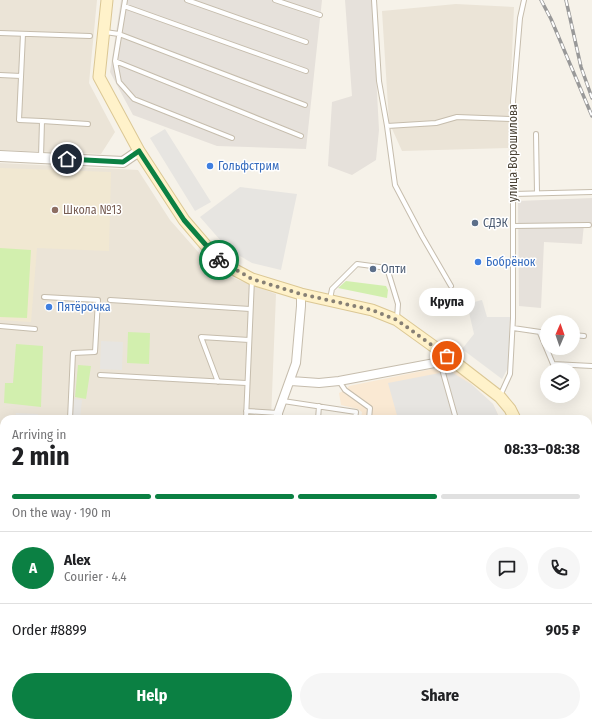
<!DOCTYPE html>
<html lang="en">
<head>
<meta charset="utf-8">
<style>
	body { margin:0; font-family:"Fira Sans Condensed",sans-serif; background:#f6f6f6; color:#202124; height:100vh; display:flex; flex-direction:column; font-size:15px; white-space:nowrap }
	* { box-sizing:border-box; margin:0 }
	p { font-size:13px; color:#757577 }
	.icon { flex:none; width:22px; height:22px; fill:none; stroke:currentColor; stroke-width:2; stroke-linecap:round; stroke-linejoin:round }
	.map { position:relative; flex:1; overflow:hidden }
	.sheet { position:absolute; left:0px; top:415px; width:592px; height:312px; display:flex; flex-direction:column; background:#fff; border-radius:12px 12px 0 0; box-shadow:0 4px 16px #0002 }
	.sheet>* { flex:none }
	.needle { width:26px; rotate:2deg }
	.tools { position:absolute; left:540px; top:315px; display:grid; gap:8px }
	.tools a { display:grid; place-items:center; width:40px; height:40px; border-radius:50%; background:#fff; box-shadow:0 4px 16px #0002; font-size:20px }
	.pin { position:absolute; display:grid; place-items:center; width:34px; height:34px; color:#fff; margin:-17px; border:2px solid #fff; border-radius:50%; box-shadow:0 1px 4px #0007 }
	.courier { position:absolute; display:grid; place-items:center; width:40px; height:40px; margin:-20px; border:3px solid #0b8043; border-radius:50%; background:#fff; color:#222; box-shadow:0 1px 5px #0007 }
	.bubble { position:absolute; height:28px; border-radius:14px; background:#fff; box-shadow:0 4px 16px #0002; font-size:13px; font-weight:700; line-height:28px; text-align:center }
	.summary em { font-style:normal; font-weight:700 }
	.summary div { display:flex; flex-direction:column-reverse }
	.summary { display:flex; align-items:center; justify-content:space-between; height:68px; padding:0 12px }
	h1 { font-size:26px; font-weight:700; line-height:30px }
	.bar { display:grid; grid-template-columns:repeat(4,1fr); gap:6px 4px; align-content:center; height:48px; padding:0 12px }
	.bar i { height:5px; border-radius:3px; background:#e0e0e0 }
	.bar .active { background:#0b8043 }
	.bar p { grid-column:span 4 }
	.line { display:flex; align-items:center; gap:10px; padding:0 12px; border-top:1px solid #e0e0e0 }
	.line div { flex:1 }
	.round { display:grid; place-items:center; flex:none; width:42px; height:42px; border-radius:21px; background:#f6f6f6 }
	.action { display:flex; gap:8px; margin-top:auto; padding:8px 12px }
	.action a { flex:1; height:46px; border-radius:24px; background:#0b8043; color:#fff; font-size:16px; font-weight:700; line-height:46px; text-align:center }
	.action a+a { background:#f6f6f6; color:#202124 }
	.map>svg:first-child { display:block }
	.residential { fill:#ebe4d7 }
	.commercial { fill:#fae9d3 }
	.industrial { fill:#e6e1db }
	.education { fill:#f1e8d2 }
	.green { fill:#d2efae }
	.parking { fill:#e7e5e1 }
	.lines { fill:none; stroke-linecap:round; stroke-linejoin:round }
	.service-casing { stroke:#c6bdad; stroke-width:6 }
	.minor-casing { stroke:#c6bdad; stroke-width:10 }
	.tertiary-casing { stroke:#c6bdad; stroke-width:12 }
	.secondary-casing { stroke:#dbc794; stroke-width:13 }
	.service { stroke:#fff; stroke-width:4 }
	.minor { stroke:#fff; stroke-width:8 }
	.tertiary { stroke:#fff; stroke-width:10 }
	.secondary { stroke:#fff2ca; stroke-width:11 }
	.rail-casing { stroke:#999; stroke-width:3.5 }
	.rail { stroke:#fff; stroke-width:2; stroke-dasharray:6; stroke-linecap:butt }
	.done { stroke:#878075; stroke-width:4; stroke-dasharray:0 7.2 }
	.route { stroke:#0b8043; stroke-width:5 }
	.shop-dot { fill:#3f7fe0; stroke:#fff; stroke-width:1.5 }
	.education-dot { fill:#8d6e63; stroke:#fff; stroke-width:1.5 }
	.service-dot { fill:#5c6f8a; stroke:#fff; stroke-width:1.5 }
	.labels { text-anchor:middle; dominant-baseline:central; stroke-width:3; stroke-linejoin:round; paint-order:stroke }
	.street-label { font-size:12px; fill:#4b4336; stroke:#fff }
	.shop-label { font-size:12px; fill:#366cbe; stroke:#fff; text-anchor:start }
	.education-label { font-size:12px; fill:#785e54; stroke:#fff; text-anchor:start }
	.service-label { font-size:12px; fill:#4e5e75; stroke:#fff; text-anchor:start }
</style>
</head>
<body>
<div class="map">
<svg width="592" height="727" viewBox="0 0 592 727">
	<rect width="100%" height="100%" fill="#f6f2e9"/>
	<path class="residential" d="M 0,0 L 97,0 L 89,83 L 115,132 L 101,154 L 0,150 Z
		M 456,4 L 514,7 L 508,148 L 402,151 L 389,122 L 382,11 Z
		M 0,163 L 138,170 L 170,220 L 215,271 L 276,294 L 271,419 L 4,419 L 4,547 L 0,547 Z
		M 4,559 L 4,723 L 25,723 L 25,727 L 0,727 L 0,562 Z
		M 39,723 L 350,723 L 355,727 L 39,727 Z
		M 406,723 L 554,723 L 554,727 L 403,727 Z"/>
	<path class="commercial" d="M 449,368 L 455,369 L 493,404 L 500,419 L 361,419 L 362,412 L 358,409 L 341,405 L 339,393 L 345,390 L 349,386 L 432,369 Z"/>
	<path class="industrial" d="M 121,0 L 322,0 L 306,149 L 217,146 L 133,115 L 110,72 Z
		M 345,0 L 372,0 L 379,130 L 376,160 L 352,175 L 328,166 L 332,102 L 352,96 Z
		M 592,198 L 592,223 L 584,224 L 582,244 L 544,242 L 541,308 L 519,306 L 518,201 Z"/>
	<path class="education" d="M 0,168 L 111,172 L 109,251 L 37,248 L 31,322 L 0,320 Z"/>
	<path class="green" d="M 0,248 L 31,250 L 27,318 L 0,317 Z
		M 346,281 L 386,286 L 388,290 L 387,298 L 338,288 Z
		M 128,332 L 150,333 L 149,364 L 127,363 Z
		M 16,344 L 43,346 L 41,407 L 4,403 L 5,383 L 13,383 Z
		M 78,365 L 91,366 L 86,399 L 75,397 Z"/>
	<path class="parking" d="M 165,129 L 211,202 L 195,211 L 150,138 Z
		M 240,187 L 297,194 L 281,270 L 252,263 L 228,249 L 200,217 Z
		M 482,300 L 487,317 L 510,317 L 508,368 L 502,379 L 462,349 L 474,334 L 467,304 Z
		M 101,341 L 123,342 L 122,370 L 100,369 Z
		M 450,371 L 471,384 L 493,404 L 500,419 L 398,419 L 388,383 Z
		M 74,399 L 82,400 L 80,419 L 72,419 Z
		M 16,413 L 38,414 L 37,419 L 15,419 Z"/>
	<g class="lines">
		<g class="service-casing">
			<path id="service" d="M 125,0 L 115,61 L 301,136
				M 187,0 L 306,42
				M 275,0 L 320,15
				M 374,0 L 379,81 L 387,126 L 436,123 L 457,117 L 513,119
				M 124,6 L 306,71
				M 105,32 L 119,34 L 305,105
				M 0,33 L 90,36
				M 23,34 L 19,120 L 42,121
				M 115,61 L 119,82 L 134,99 L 232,138
				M 0,75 L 21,76
				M 387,126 L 395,185 L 422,236 L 451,286
				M 536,134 L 537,193
				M 41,157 L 42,121 L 88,124
				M 513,194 L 592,192
				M 513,226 L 589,225
				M 44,297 L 98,300 L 95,352 L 73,353 L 70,419
				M 330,299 L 332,289 L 357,264 L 387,268 L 398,304 L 397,318
				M 110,300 L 250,309
				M 0,326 L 35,329
				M 513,328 L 547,333
				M 540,333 L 553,364 L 592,366
				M 573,335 L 584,336
				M 440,362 L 456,419
				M 100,375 L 246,383
				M 339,381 L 345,390 L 370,408 L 369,419
				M 218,382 L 201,337 L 249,340
				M 500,396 L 510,374 L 513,318 L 513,101 L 520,18 L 524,0
				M 283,401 L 356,412 L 355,419
				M 246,411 L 278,413
				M 246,419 L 252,279
				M 318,419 L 319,406
				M 588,555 L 592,555
				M 588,690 L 592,687
				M 295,723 L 299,727
				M 381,723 L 385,727
				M 416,723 L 421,727
				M 455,727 L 458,723
				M 515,727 L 516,723"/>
		</g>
		<g class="minor-casing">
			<path id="minor" d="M 291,381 L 319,383 L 339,381 L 440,362 L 447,356
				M 278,419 L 278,413 L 296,363 L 301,306 L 301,294
				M 0,556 L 4,553
				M 32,727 L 32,723"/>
		</g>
		<g class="tertiary-casing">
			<path id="tertiary" d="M 0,156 L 123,162 L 139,151
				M 390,727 L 394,723"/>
		</g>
		<g class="secondary-casing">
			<path id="secondary" d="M 107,0 L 99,77 L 139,151 L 184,220 L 220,262 L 252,279 L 301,294 L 372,310 L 397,320 L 447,356 L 500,397 L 510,409 L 515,419
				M 568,727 L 569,723"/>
		</g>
		<use href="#service" class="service"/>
		<use href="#minor" class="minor"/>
		<use href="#tertiary" class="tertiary"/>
		<use href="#secondary" class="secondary"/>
		<g class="rail-casing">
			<path id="rail" d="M 541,0 L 551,19 L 592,116
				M 566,0 L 581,67 L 592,98"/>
		</g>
		<use href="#rail" class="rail"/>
	</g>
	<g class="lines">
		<path class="done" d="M 219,260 L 252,279 L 301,294 L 372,310 L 397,320 L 447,356"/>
		<path class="route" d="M 67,159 L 123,162 L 139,151 L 184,220 L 219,260"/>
	</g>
	<g class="shop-dot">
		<circle cx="210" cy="166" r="4"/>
		<circle cx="478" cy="262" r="4"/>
		<circle cx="49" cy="307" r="4"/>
	</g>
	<circle class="education-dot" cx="55" cy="210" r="4"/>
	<g class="service-dot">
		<circle cx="475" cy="223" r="4"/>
		<circle cx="373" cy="269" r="4"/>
	</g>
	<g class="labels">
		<g class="street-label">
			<text transform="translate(513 153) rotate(-90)">улица Ворошилова</text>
		</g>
		<g class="shop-label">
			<text x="218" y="166">Гольфстрим</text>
			<text x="486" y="262">Бобрёнок</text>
			<text x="57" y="307">Пятёрочка</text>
		</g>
		<g class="education-label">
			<text x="63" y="210">Школа №13</text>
		</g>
		<g class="service-label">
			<text x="483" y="223">СДЭК</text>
			<text x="381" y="269">Опти</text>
		</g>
	</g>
</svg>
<div class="tools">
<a><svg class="needle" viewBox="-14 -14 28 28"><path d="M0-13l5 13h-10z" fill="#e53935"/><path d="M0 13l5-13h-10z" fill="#757577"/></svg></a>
<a><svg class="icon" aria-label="layers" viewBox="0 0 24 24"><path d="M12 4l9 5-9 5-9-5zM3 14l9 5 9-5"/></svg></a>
</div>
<div class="pin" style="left:447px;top:356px;background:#ea580c"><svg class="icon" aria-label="bag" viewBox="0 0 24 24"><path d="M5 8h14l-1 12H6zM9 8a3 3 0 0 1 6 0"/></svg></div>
<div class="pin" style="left:67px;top:159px;background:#1f2937"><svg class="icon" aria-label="home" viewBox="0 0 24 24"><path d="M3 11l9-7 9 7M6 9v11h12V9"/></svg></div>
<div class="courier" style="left:219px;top:260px"><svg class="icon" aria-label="bike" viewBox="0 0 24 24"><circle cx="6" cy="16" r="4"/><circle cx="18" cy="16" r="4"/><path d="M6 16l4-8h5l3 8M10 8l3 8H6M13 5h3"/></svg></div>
<div class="bubble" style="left:419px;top:288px;width:56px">Крупа</div>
<section class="sheet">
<div class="summary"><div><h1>2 min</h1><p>Arriving in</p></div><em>08:33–08:38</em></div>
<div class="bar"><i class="active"></i><i class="active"></i><i class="active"></i><i></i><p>On the way · 190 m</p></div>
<div class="line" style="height:72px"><b class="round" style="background:#0b8043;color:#fff">A</b><div><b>Alex</b><p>Courier · 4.4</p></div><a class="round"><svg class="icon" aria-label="chat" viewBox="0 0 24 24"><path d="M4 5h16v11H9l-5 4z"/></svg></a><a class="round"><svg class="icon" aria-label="phone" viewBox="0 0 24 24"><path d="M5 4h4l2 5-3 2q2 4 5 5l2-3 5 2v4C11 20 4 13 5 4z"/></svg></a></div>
<div class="line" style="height:52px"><div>Order #8899</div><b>905 ₽</b></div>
<div class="action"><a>Help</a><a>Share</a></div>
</section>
</div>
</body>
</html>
